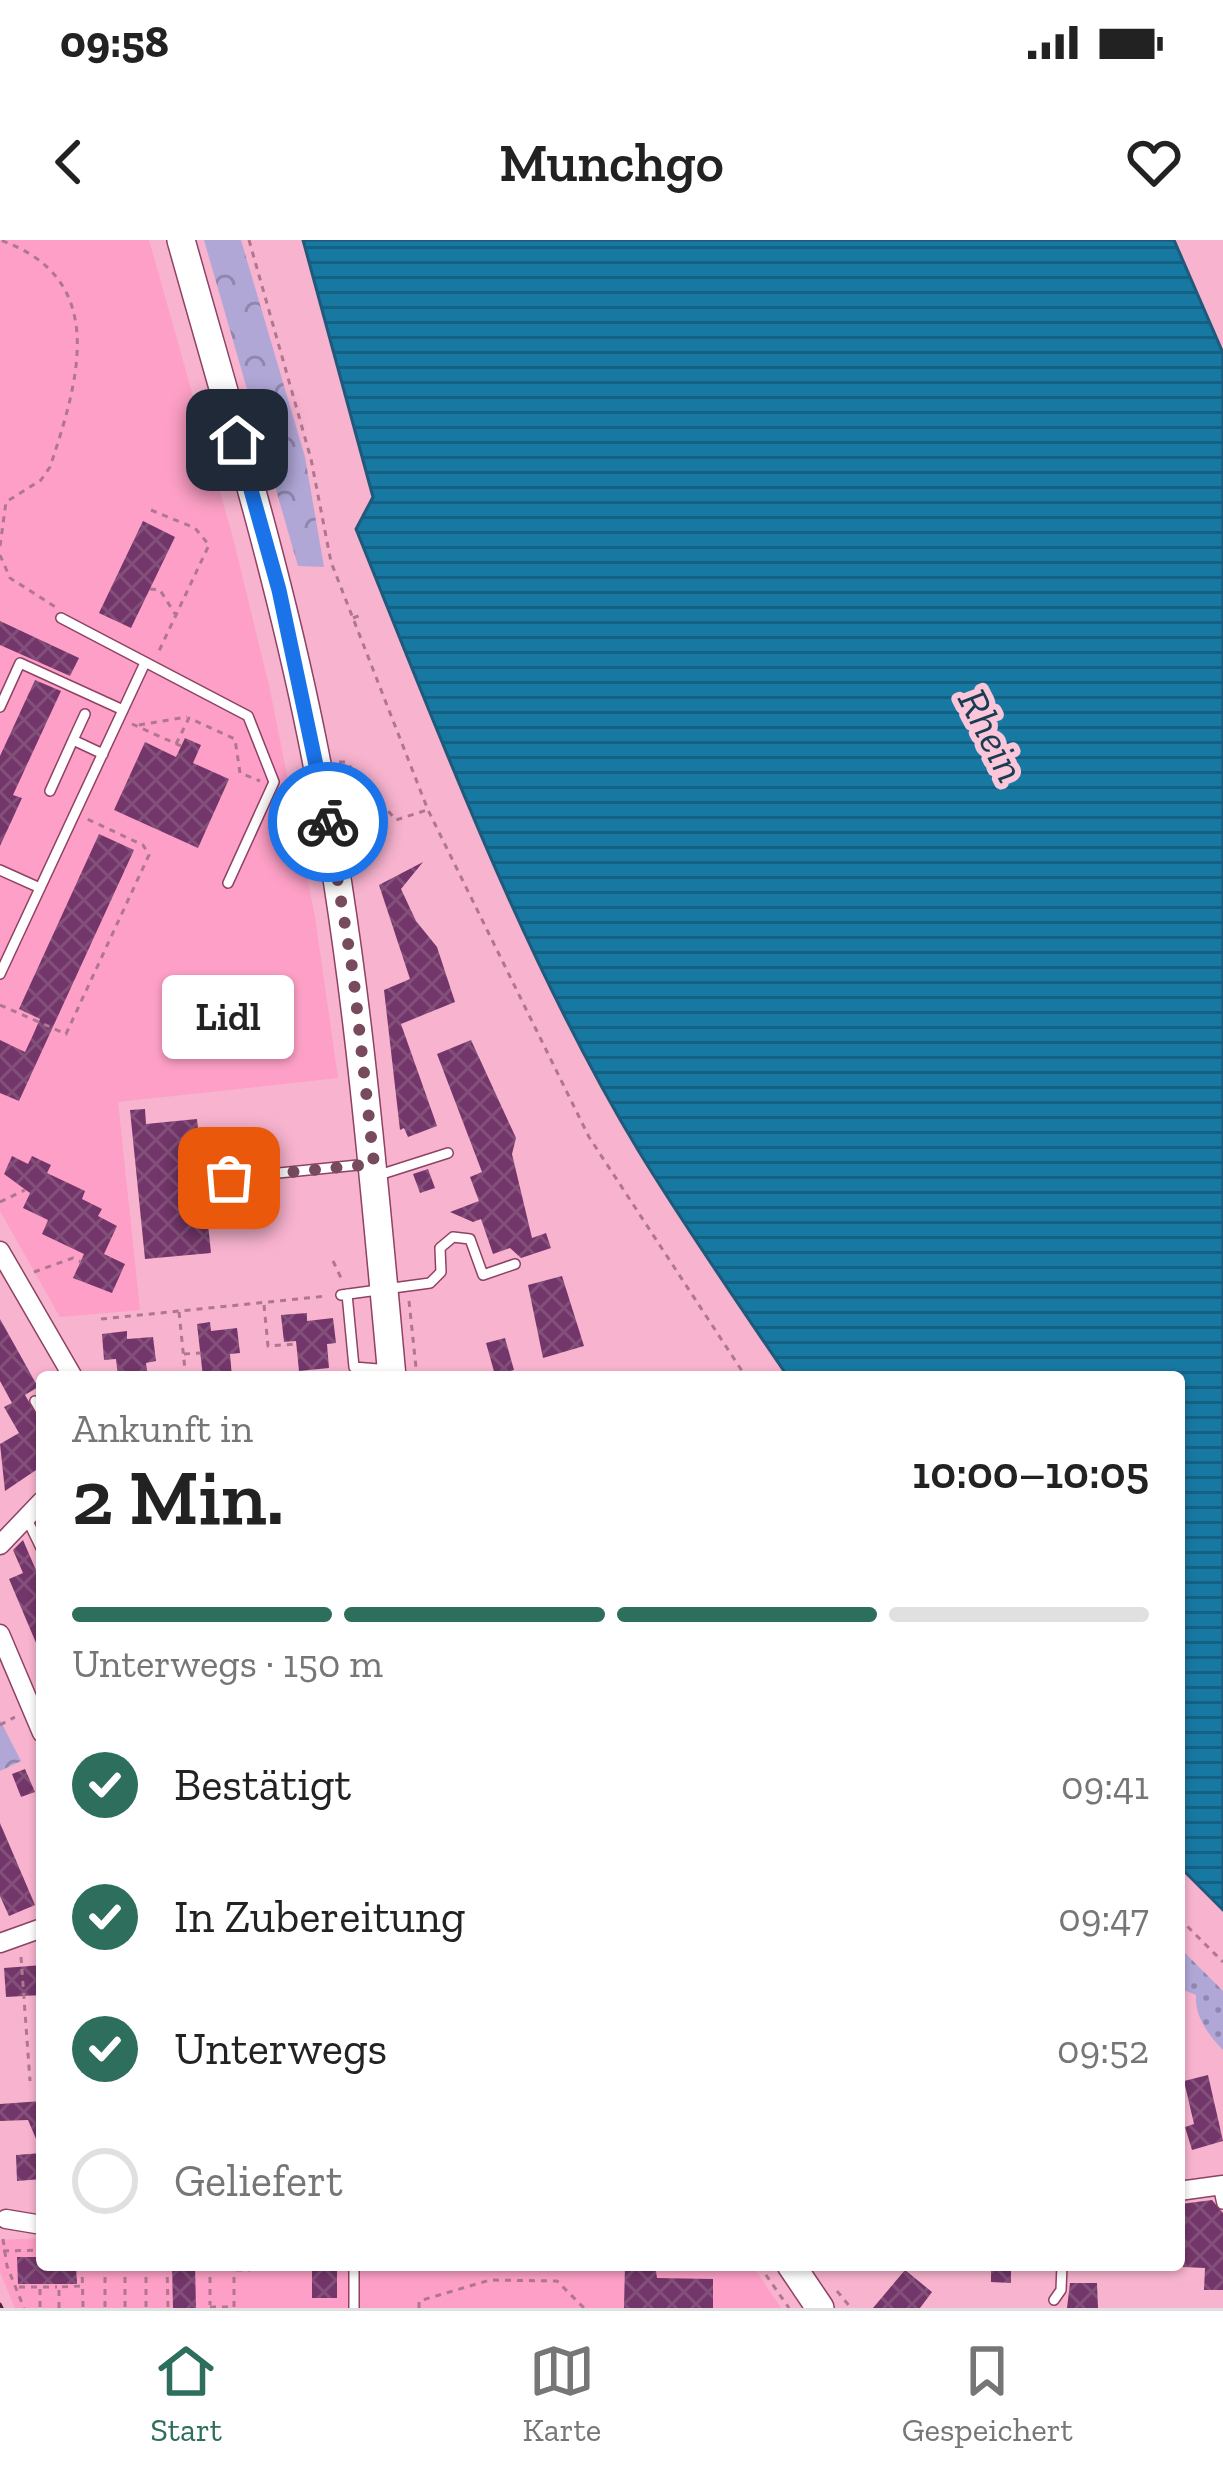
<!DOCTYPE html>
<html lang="de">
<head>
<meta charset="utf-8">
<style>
	body { margin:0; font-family:"Zilla Slab",serif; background:#f6f6f6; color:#222; height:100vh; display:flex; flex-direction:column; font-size:45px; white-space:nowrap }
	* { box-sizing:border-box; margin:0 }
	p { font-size:39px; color:#767676 }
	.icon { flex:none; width:66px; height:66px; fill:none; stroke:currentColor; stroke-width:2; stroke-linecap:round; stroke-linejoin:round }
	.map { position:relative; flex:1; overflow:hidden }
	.drawer { position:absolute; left:36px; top:1131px; width:1149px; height:900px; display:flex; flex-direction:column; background:#fff; border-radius:12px; box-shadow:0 3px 9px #0004 }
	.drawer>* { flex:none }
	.pin { position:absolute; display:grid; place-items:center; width:102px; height:102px; color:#fff; margin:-51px; border-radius:24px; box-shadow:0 6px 18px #0006 }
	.courier { position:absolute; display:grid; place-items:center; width:120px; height:120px; margin:-60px; border:9px solid #1a73e8; border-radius:50%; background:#fff; color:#222; box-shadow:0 3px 15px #0007 }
	.bubble { position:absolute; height:84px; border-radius:12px; background:#fff; box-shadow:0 3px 9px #0004; font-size:39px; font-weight:600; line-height:84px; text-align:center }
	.headline em { font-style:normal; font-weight:600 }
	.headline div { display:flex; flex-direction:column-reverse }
	.headline { display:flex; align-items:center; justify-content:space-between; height:204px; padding:0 36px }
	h1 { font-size:78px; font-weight:600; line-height:90px }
	.bar { display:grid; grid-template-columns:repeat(4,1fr); gap:18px 12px; align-content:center; height:144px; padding:0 36px }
	.bar i { height:15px; border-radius:9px; background:#e0e0e0 }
	.bar .on { background:#2d6e5d }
	.bar p { grid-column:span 4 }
	ol { padding:0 36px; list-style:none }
	li { display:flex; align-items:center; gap:36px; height:132px }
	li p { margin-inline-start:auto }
	li .icon { padding:12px; border-radius:50%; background:#2d6e5d; color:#fff; stroke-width:4 }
	li:last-child { color:#767676 }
	li i { width:66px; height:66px; border:6px solid #e0e0e0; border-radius:50% }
	.status { display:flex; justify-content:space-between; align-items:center; height:84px; padding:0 60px; background:#fff; direction:ltr }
	.status svg { height:33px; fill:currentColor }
	header { display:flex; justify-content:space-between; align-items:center; height:156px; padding:0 36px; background:#fff; font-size:54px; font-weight:600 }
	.tab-bar { display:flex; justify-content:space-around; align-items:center; height:168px; border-top:3px solid #e0e0e0; background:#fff; font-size:33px; color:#767676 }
	.tab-bar a { display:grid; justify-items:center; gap:6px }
	.tab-bar .on { color:#2d6e5d }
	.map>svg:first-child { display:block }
	.built { fill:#fd9fc6 }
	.grass { fill:url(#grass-dots) }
	.forest { fill:url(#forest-crowns) }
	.water { fill:url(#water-rules); stroke:#1f597b; stroke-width:3 }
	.building { fill:url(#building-cross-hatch) }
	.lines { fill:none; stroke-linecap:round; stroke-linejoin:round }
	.lane-casing { stroke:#8e4264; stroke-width:12 }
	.street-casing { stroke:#8e4264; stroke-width:21 }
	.secondary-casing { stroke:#8e4264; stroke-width:30 }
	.path { stroke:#af778e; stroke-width:3; stroke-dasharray:6 6; stroke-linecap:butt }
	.lane { stroke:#fff; stroke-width:9 }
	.street { stroke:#fff; stroke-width:18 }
	.secondary { stroke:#fff; stroke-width:27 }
	.tram { stroke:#472333; stroke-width:3 }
	.done { stroke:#774a5d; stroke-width:12; stroke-dasharray:0 21.6 }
	.route { stroke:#1a73e8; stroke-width:15 }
	.labels { text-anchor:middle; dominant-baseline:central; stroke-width:12; stroke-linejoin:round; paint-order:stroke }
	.water-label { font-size:42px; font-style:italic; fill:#183d51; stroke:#fbc6da }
</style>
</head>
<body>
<div class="status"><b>09:58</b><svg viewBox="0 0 49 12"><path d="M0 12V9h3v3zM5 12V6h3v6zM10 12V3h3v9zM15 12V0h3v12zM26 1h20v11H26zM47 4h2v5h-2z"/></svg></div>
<header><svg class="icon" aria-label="back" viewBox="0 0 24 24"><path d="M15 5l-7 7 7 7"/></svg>Munchgo<svg class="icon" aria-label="heart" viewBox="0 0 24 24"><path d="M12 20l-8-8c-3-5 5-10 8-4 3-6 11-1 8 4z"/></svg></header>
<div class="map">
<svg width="1223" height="2068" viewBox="0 0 1223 2068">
	<defs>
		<pattern id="grass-dots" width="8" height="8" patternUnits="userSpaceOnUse" patternTransform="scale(3)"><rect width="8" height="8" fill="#b0a7d7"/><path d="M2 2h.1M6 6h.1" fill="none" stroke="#9087ae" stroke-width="1.8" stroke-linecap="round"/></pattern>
		<pattern id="forest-crowns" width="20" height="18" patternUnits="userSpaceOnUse" patternTransform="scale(3)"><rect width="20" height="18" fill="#b0a7d7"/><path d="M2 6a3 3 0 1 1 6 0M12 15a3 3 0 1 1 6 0" fill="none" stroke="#9087ae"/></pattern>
		<pattern id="water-rules" width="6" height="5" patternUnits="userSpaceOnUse" patternTransform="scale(3)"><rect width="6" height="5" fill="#1778a2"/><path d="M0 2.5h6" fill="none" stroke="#156184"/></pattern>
		<pattern id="building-cross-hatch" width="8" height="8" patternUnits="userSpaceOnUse" patternTransform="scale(3)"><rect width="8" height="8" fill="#73366a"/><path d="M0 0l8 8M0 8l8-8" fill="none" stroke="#83507a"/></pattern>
	</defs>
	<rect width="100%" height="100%" fill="#f8b3ce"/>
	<path class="built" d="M 0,0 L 149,0 L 233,298 L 270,450 L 315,677 L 338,838 L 118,862 L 140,1070 L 60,1077 L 0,971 Z
		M 42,1998 L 42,2025 L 752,2025 L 781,2068 L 15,2068 L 0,2032 L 0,2000 Z"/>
	<path class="grass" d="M 1179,1707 L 1223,1751 L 1223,1810 C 1209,1796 1194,1775 1196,1755 L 1179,1748 Z"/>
	<path class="forest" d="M 204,0 L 241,0 L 305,217 L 324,327 L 298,326 Z
		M 0,1480 L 21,1521 L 0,1531 Z"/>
	<path class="water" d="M 303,0 L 1174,0 L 1223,113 L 1223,1670 L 1179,1626 L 1179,1137 L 788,1137 C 737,1062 685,987 638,910 C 525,723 438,492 356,289 L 373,257 Z"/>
	<path class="building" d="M 143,281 L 175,297 L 131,388 L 99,373 Z
		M 0,381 L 79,418 L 70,436 L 0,405 Z
		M 35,440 L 61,451 L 13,555 L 22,558 L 0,606 L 0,516 Z
		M 185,498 L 201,505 L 193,523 L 229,539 L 198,608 L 114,570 L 145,502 L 176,517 Z
		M 99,594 L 134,610 L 19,861 L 0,853 L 0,800 L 25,812 L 33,795 L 40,779 L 19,769 Z
		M 423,622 L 401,649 L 416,681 L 437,707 L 455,762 L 401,784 L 437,886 L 408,897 L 404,888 L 400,890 L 384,750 L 410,739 L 379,645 Z
		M 471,800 L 516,898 L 512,914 L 532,998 L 546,993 L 551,1008 L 521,1018 L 510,1008 L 493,1014 L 481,979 L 473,982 L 450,972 L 479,961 L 470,937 L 482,932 L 437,814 Z
		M 145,869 L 146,884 L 197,879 L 211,1013 L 145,1019 L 130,870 Z
		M 12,916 L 28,924 L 32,916 L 51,925 L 47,933 L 85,951 L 82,959 L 102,969 L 98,976 L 117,986 L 104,1014 L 125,1024 L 112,1053 L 73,1038 L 84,1014 L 42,994 L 48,980 L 23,968 L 30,953 L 4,934 Z
		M 428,929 L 435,948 L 420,953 L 413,934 Z
		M 562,1036 L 584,1106 L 543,1118 L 528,1045 Z
		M 307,1073 L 307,1081 L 333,1078 L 336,1103 L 327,1104 L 329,1128 L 299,1131 L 296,1101 L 284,1102 L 281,1075 Z
		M 0,1079 L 38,1147 L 25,1155 L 42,1184 L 42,1226 L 5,1251 L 0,1204 L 19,1193 L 4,1167 L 12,1163 L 0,1141 Z
		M 210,1082 L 211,1091 L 237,1088 L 240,1113 L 230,1114 L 232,1137 L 203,1137 L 197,1084 Z
		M 127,1091 L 127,1099 L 153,1097 L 156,1121 L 146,1123 L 148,1137 L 118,1137 L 116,1119 L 104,1120 L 102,1094 Z
		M 505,1098 L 514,1130 L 495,1135 L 486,1103 Z
		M 23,1300 L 42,1344 L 42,1417 L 9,1339 L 23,1333 L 13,1310 Z
		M 25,1529 L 35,1552 L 21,1557 L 12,1534 Z
		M 0,1583 L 35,1665 L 9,1676 L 0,1656 Z
		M 42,1725 L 42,1755 L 6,1757 L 4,1728 Z
		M 1208,1835 L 1223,1901 L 1192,1910 L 1185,1887 L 1194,1884 L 1184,1841 Z
		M 42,1861 L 42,1913 L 28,1880 L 0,1881 L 0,1864 Z
		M 42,1913 L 42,1939 L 17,1941 L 16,1915 Z
		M 1212,1960 L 1223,1973 L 1223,2050 L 1204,2050 L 1205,2028 L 1183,2027 L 1184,2003 L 1179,2003 L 1181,1964 Z
		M 17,2017 L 42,2017 L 42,2025 L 76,2025 L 77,2044 L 18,2044 Z
		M 172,2025 L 195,2025 L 196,2068 L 173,2068 Z
		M 312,2025 L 337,2025 L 337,2058 L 312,2058 Z
		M 625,2025 L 655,2025 L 657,2038 L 713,2039 L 713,2068 L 624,2068 Z
		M 991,2025 L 1011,2025 L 1011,2043 L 991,2042 Z
		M 905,2030 L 932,2052 L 920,2068 L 873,2068 Z
		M 1070,2043 L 1097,2043 L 1098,2068 L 1067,2068 Z"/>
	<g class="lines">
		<g class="lane-casing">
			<path id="lane" d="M 61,378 L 248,476 L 274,542 L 228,643
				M 0,467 L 20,423 L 123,470
				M 73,500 L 85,474
				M 50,551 L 73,500 L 103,514
				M 0,630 L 40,648
				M 0,734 L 144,425
				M 379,935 L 448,913
				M 229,938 L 368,924
				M 347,1054 L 354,1127 L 390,1130
				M 341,1055 L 430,1043 L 441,1032 L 440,1008 L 453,997 L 470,999 L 483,1035 L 515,1024
				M 35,1161 L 42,1173
				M 26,1277 L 42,1310
				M 1218,1946 L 1222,1964
				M 1054,2060 L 1061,2050 L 1062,2025
				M 354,2068 L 354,2025"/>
		</g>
		<g class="street-casing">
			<path id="street" d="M 0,1011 L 73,1137
				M 0,1305 L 42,1261
				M 0,1394 L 42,1493
				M 0,1703 L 42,1688
				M 1179,1951 L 1223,1945
				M 6,1979 L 42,1985"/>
		</g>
		<g class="secondary-casing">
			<path id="secondary" d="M 181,0 C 227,164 277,327 311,494 C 355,707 372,921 392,1137
				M 791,2025 L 820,2068"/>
		</g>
		<path class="path" d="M 249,0 L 311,219 L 331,322 L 428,570 L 589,897 L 746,1137
			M 151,270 L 195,288 L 209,305 L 158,413
			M 0,306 L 6,262 L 41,240 L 50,227 C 78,142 111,39 0,0
			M 0,315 L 10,338 L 57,368
			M 150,349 L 160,350 L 175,374
			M 353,378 L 363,374
			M 132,484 L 181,506
			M 139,485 L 187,477
			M 176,504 L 189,478 L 235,499 L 240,533 L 260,541
			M 339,522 L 346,522 L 396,580 L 427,570
			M 0,765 L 66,794 L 149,615 L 143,605 L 87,579
			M 0,962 L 25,950
			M 333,1021 L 342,1040
			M 34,1032 L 73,1018 L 81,1022
			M 409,1061 L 417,1137
			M 264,1065 L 268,1106 L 296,1104
			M 179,1072 L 185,1130
			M 101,1079 L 327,1056
			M 184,1114 L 200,1113
			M 0,1485 L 15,1477
			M 1179,1678 L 1223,1722
			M 21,1717 L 30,1841
			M 3,1999 L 7,2026 L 24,2068
			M 3,2011 L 42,2010
			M 82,2025 L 83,2068
			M 105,2025 L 105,2068
			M 125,2025 L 125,2068
			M 146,2025 L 146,2068
			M 167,2025 L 168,2068
			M 210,2025 L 210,2065
			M 759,2025 L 789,2068
			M 236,2030 L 249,2030 L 249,2025
			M 19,2047 L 57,2047
			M 40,2049 L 40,2068
			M 837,2051 L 851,2068
			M 210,2067 L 234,2067 L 234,2025
			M 59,2068 L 59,2047 L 83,2046
			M 419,2068 L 419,2061 L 490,2040 L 557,2041 L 584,2068"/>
		<use href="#lane" class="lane"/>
		<use href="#street" class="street"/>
		<use href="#secondary" class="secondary"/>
		<path class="tram" d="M 0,2064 L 2,2068"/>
	</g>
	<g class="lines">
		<path class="done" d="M 229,938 L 374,924 L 353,733 L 328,582"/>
		<path class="route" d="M 237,200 L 279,350 L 328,582"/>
	</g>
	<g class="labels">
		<g class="water-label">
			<text transform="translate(992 495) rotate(63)">Rhein</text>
		</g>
	</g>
</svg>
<div class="pin" style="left:229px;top:938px;background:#ea580c"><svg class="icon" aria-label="bag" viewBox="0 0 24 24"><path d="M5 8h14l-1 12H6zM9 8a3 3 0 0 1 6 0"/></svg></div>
<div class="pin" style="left:237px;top:200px;background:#1f2937"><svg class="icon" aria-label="home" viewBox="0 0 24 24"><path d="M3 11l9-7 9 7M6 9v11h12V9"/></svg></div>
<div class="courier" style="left:328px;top:582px"><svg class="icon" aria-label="bike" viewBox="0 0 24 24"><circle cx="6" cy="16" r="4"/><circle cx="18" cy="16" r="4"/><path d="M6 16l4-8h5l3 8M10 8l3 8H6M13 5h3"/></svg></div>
<div class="bubble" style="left:162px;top:735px;width:132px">Lidl</div>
<section class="drawer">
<div class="headline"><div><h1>2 Min.</h1><p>Ankunft in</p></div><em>10:00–10:05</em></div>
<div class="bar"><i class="on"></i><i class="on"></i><i class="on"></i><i></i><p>Unterwegs · 150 m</p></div>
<ol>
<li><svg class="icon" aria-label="check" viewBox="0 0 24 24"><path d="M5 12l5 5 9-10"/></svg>Bestätigt<p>09:41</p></li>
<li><svg class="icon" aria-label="check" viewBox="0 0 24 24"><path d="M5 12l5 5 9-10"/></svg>In Zubereitung<p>09:47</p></li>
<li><svg class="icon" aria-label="check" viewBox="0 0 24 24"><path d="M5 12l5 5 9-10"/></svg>Unterwegs<p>09:52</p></li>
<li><i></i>Geliefert</li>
</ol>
</section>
</div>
<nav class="tab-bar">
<a class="on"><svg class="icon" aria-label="home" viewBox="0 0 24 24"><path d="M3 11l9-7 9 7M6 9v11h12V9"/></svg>Start</a>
<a><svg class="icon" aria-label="map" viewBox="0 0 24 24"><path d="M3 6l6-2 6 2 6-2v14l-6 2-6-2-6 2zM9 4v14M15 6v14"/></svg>Karte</a>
<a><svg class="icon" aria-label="saved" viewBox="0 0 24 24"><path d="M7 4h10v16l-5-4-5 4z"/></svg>Gespeichert</a>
</nav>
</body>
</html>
